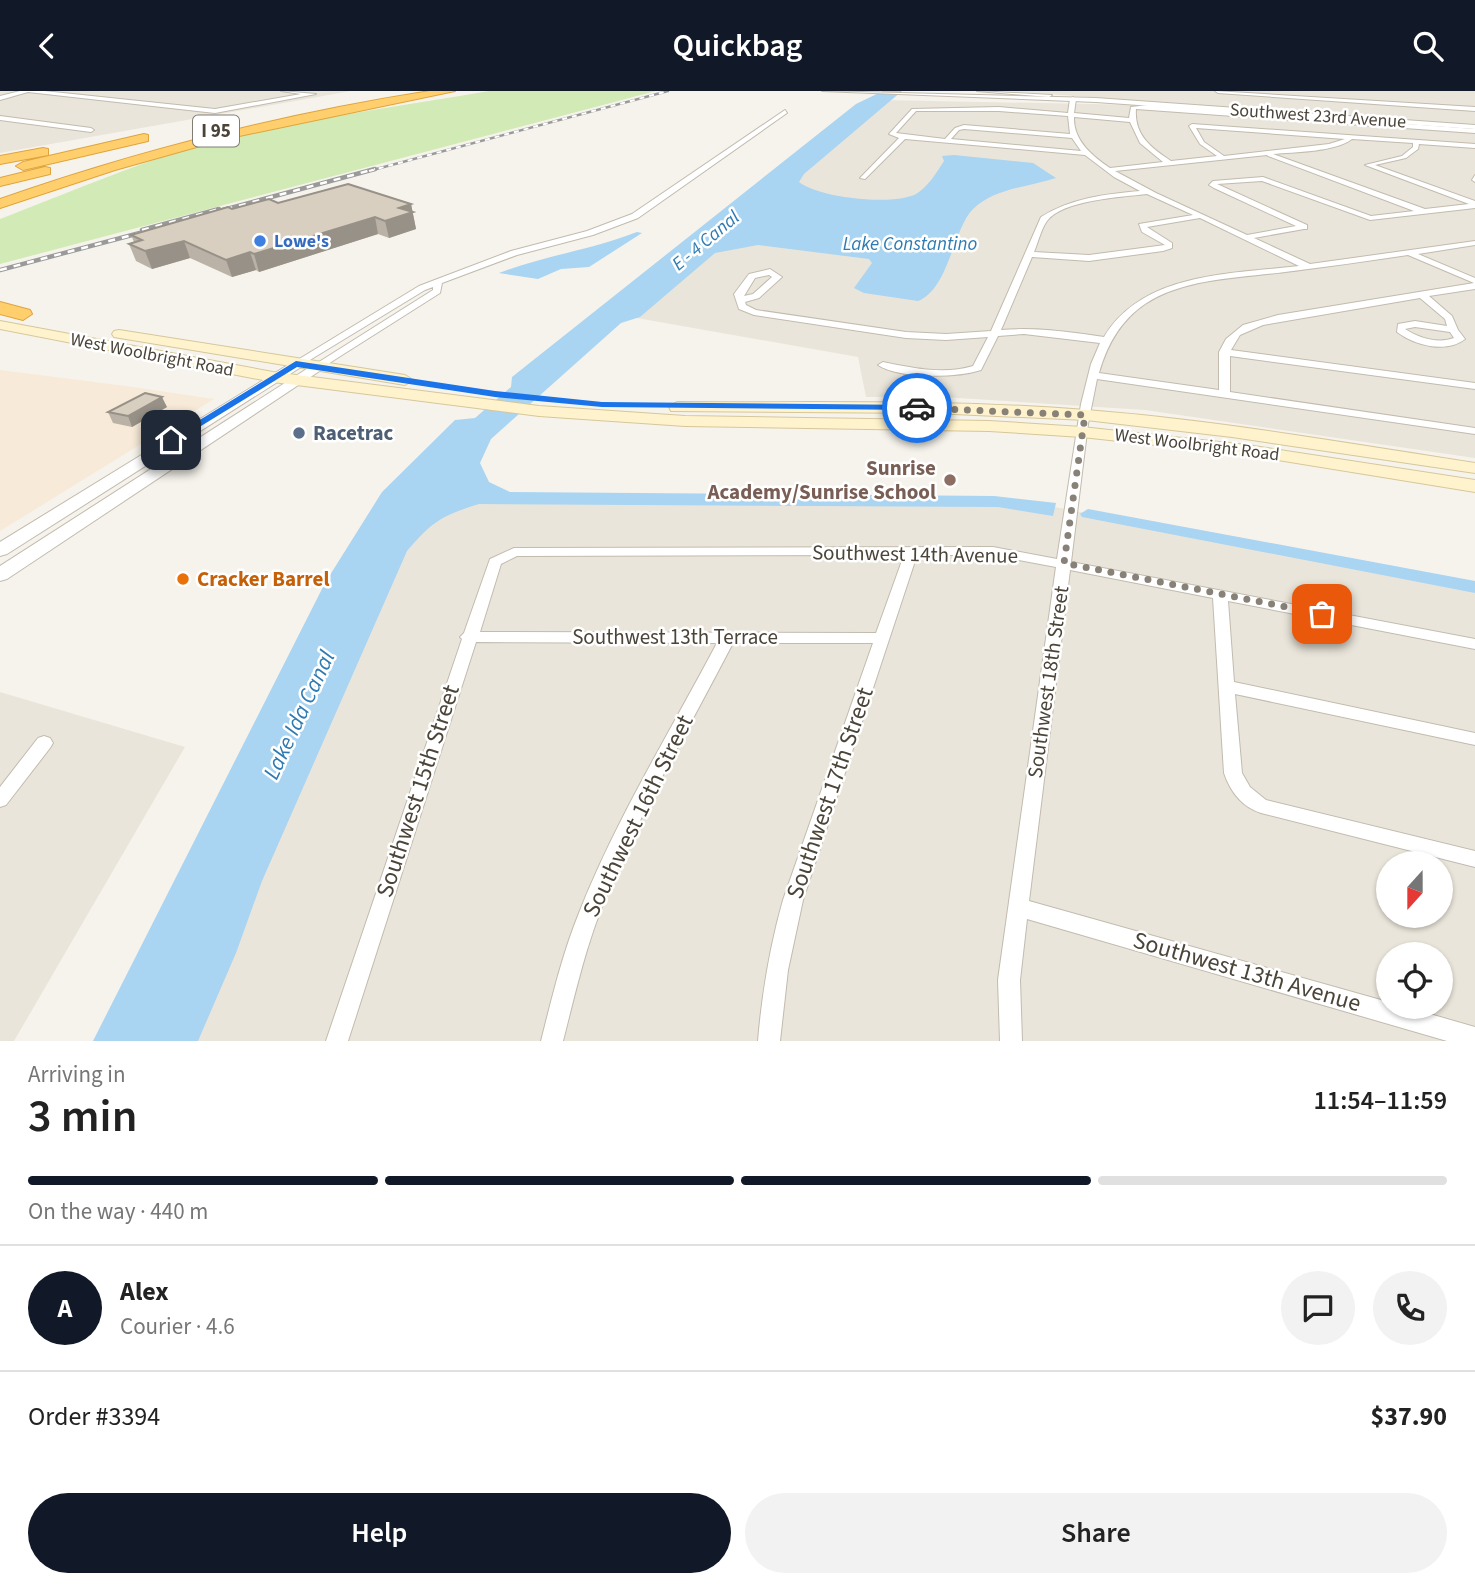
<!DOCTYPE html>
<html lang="en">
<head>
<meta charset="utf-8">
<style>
	body { margin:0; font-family:"Source Sans 3",sans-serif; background:#f2f2f2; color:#222; height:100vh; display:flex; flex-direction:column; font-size:26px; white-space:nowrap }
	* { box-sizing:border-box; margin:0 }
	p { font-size:23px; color:#767676 }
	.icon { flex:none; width:38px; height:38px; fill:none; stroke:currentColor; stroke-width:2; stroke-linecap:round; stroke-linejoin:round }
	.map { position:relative; height:950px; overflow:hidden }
	.details { display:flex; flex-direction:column; background:#fff; flex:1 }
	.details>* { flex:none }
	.needle { width:46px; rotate:201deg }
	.fabs { position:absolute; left:1376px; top:760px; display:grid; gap:14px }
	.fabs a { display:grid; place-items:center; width:77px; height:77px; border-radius:50%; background:#fff; box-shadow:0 2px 5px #0004; font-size:35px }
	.pin { position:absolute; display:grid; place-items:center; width:60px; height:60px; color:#fff; margin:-30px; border-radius:14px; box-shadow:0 4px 10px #0006 }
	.courier { position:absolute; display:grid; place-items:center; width:70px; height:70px; margin:-35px; border:5px solid #1a73e8; border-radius:50%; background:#fff; color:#222; box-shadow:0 2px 9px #0007 }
	.summary em { font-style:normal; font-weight:600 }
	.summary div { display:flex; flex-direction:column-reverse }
	.summary { display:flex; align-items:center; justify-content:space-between; height:119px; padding:0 28px }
	h1 { font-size:46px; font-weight:600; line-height:52px }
	.bar { display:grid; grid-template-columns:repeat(4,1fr); gap:10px 7px; align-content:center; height:84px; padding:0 28px }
	.bar i { height:9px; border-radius:5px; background:#e0e0e0 }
	.bar .current { background:#111827 }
	.bar p { grid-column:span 4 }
	.line { display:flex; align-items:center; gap:18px; padding:0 28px; border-top:2px solid #e0e0e0 }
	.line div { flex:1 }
	.round { display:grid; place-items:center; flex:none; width:74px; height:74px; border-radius:37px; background:#f2f2f2 }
	.primary-button { display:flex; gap:14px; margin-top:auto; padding:14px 28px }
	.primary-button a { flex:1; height:80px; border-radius:42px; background:#111827; color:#fff; font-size:28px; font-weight:600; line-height:80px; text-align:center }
	.primary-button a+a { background:#f2f2f2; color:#222 }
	header { display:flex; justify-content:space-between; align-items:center; height:91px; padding:0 28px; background:#111827; color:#fff; font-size:32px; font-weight:600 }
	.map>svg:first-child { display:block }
	.residential { fill:#eae5da; fill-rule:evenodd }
	.commercial { fill:#f7ead8 }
	.green { fill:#d2eab5 }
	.water { fill:#a9d4f2 }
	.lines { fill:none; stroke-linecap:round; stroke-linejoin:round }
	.canal { fill:#a9d4f2; fill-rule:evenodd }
	.minor-casing { stroke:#c2bbae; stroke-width:2 }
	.tertiary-casing { stroke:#c2bbae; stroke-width:2 }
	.secondary-casing { stroke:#d6c79b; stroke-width:2 }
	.motorway-casing { stroke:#e0a43c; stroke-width:2 }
	.minor { fill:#fff; fill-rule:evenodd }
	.tertiary { fill:#fff; fill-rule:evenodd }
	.secondary { fill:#fff3cd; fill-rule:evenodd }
	.motorway { fill:#ffcf6e; fill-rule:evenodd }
	.rail-far1-casing { stroke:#9a9a9a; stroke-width:2.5 }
	.rail-casing { stroke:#9a9a9a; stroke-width:4.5 }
	.rail-far1 { stroke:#fff; stroke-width:2; stroke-dasharray:5; stroke-linecap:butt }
	.rail { stroke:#fff; stroke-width:2.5; stroke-dasharray:7; stroke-linecap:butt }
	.wall { fill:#bab2a6 }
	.shaded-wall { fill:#979187 }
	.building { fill:#d8cfc1; stroke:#979187; stroke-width:2 }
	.route { fill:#1a73e8 }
	.done { stroke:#878178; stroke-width:7; stroke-dasharray:0 12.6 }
	.shop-dot { fill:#3f7fe0; stroke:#fff; stroke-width:2.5 }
	.service-dot { fill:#5c6f8a; stroke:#fff; stroke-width:2.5 }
	.education-dot { fill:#8d6e63; stroke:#fff; stroke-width:2.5 }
	.food-dot { fill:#e8710a; stroke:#fff; stroke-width:2.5 }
	.labels { text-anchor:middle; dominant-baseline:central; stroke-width:5; stroke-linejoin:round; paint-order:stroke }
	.far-street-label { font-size:18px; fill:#4b4439; stroke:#fff }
	.far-shop-label { font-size:18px; font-weight:bold; fill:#366cbe; stroke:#fff; text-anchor:start }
	.shield { fill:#fff; stroke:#817c74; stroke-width:2 }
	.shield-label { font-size:19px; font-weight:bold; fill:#4b4439 }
	.far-water-label { font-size:19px; font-style:italic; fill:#2e7ab2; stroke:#fff }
	.service-label { font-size:21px; font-weight:bold; fill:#4e5e75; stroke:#fff; text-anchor:start }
	.education-label { font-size:21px; font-weight:bold; fill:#785e54; stroke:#fff; text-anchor:end }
	.street-label { font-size:21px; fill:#4b4439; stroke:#fff }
	.food-label { font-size:21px; font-weight:bold; fill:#c56008; stroke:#fff; text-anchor:start }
	.water-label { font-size:23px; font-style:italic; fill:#2e7ab2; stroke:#fff }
	.near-street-label { font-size:24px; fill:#4b4439; stroke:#fff }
</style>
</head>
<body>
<header><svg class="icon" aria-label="back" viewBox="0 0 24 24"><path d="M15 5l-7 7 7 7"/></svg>Quickbag<svg class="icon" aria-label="search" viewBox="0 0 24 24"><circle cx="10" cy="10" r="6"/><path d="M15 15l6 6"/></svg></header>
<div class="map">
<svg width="1475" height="950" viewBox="0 0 1475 950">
	<rect width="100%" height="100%" fill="#f6f3ec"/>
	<path class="residential" d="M 0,0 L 351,0 L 0,62 Z
		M 1005,0 L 1475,0 L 1475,34 Z
		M 879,9 L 1140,14 L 1475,39 L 1475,367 L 1145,319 L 942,306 L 866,306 L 858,266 L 614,223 Z
		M 423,403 L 1044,414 L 1475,496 L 1475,950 L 138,950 ZM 1388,772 L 1440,772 L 1440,824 L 1388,824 ZM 1388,863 L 1440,863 L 1440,915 L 1388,915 Z
		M 0,601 L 185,656 L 14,950 L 0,950 Z"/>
	<path class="commercial" d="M 0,279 L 126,295 L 214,308 L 0,440 Z"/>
	<path class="green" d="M 489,0 L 656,0 L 0,173 L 0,128 C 66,103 138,71 206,53 C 298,29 394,16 489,0 Z"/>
	<path class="water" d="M 883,0 L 902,0 L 804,83 L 799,91 C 819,107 893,115 916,103 C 927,97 937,81 944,70 L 942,65 L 954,64 L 1033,72 L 1056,87 C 1029,96 995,97 973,118 C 953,138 949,198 918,210 L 864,202 L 854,197 L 872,172 L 869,168 L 758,154 L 715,162 L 640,226 L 621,232 L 491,348 L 480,372 L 489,391 L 510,401 L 994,405 L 1056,412 L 1053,425 L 998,416 L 479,413 C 441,425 433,430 407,460 L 262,790 L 236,862 L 198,950 L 93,950 L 325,492 L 382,401 L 455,329 L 475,327 L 511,296 L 512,286 L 856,13 Z
		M 637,141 L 642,142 L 589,176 L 561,178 L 538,188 L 499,182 C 546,164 591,159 637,141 Z"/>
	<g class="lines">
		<path class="canal" d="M 1088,418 L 1475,490 L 1475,502 L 1082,426 L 1080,423 Z"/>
		<g class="minor-casing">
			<path id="minor" d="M 20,0 L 44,0 L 215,18 L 301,3 L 281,0 L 316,3 L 215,22 L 28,1 L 0,9 L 0,5 Z
				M 977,0 L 1052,4 L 1049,6 Z
				M 1215,0 L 1475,16 L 1475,20 L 1218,2 Z
				M 1073,6 L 1076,8 L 1074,22 L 1129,27 L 1131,16 L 1148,14 L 1475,38 L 1475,42 L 1136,18 C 1134,44 1151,57 1171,70 L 1217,65 L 1200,53 L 1189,35 L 1192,33 L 1475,53 L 1475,57 L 1419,53 L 1418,58 L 1406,67 L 1375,74 L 1475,110 L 1475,117 L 1370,129 L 1262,90 L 1217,93 L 1307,134 L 1307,138 L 1304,138 L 1254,147 L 1310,173 L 1475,150 L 1475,154 L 1418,163 L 1475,187 L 1475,198 L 1429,205 L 1452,225 L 1458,239 L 1465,248 C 1446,263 1414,254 1397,241 L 1398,233 L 1415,230 L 1447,235 L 1445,228 L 1420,207 L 1263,234 L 1240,244 L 1231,259 L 1475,292 L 1475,298 L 1230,265 L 1230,301 L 1475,337 L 1475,343 L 1097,288 L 1088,333 L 1071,471 L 1475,548 L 1475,558 L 1228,510 L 1234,591 L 1475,642 L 1475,654 L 1235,603 L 1242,682 L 1250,696 L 1266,709 L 1475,760 L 1475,776 L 1261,722 C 1242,716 1230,700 1224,682 L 1213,507 L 1070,479 L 1029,810 L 1388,911 L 1388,915 L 1402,915 L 1475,936 L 1475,950 L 1447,950 L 1027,828 L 1020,889 L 1022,950 L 1000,950 L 998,889 L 1056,476 L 993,464 L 917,464 L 803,809 L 788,879 L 780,950 L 758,950 C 762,902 770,855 783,809 L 873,552 L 733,552 C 687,641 636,727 600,821 C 584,863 574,907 563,950 L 541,950 C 552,907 562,864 579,822 C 616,728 670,641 717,552 L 476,551 L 348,950 L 326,950 L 462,548 L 460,546 L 464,542 L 490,468 L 514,457 L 993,456 L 1057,468 L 1081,313 L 1091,273 L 1100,252 L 1024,243 L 998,245 L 981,279 C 956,287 899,288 878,274 L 883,271 C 912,277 944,284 973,275 L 988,246 L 946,249 L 906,247 L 754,224 L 739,218 L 734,203 L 749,183 L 770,178 L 782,186 L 759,207 L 745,211 L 746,214 L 756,219 L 906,241 L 946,243 L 991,240 L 1041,126 C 1072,107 1105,103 1140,100 L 1114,86 L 1085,64 L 905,48 L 865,88 L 860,87 L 899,47 L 889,43 L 912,18 L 999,16 L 1068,22 L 1070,8 ZM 916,20 L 999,20 L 1068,25 L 1070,43 L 964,34 L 955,37 L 945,48 L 896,42 ZM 1074,26 L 1130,31 L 1140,52 L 1163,71 L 1110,77 C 1092,65 1073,49 1074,26 ZM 1196,37 L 1345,48 L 1329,53 L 1224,65 L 1204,51 ZM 964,38 L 1072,47 L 1081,60 L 951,48 L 959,39 ZM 1352,48 L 1413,52 L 1413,56 L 1402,65 L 1365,74 L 1469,113 L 1425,118 L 1273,63 C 1294,61 1336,61 1352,48 ZM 1267,64 L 1268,65 L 1414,120 L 1371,125 L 1263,86 L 1213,90 L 1209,94 L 1214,97 L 1296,135 L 1247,144 L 1156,102 L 1115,80 ZM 1147,103 L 1193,124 L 1139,133 L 1142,141 L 1165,154 L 1089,164 L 1034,161 C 1038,152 1041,138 1047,130 C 1062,109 1123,106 1147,103 ZM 1200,127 L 1299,175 C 1232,183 1143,181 1104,246 C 1069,241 1036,236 1001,239 L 1032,166 L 1089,170 L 1163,160 L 1172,157 L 1172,152 L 1147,136 ZM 1408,164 L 1474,192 L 1278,224 L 1243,234 L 1226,248 L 1219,261 L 1219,299 L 1099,282 C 1107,254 1120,230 1145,213 C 1184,187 1240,187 1285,181 C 1326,176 1367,170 1408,164 ZM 769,184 L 772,186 L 753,203 L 744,205 L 755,187 ZM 1415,236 L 1450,241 L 1454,247 C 1438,253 1419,247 1405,238 ZM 904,464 L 876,542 L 480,541 L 501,473 L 517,465 Z
				M 785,19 L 787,22 L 638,127 L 593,144 L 517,164 L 442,192 L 440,202 L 320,278 L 312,278 L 311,276 L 433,199 L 433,196 L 425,199 L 300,275 L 292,275 L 291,273 L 419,195 L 511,160 L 587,140 L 632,123 Z
				M 0,25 L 91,37 L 94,39 L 91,41 L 0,29 Z
				M 1475,84 L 1475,91 L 1472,89 Z
				M 44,645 L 50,647 L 53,652 L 50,657 L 6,714 L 0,716 L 0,696 L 38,647 Z"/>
		</g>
		<g class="tertiary-casing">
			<path id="tertiary" d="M 822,0 L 1096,7 L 1475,34 L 1475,38 L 1096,11 Z
				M 296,269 L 301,270 L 301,276 L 7,463 L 0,465 L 0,451 Z
				M 316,272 L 321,273 L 321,279 L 7,488 L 0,490 L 0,475 Z"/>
		</g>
		<g class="secondary-casing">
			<path id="secondary" d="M 0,230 L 273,281 L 539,315 L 685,325 L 989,330 L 1082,336 L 1247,354 L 1475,389 L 1475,401 L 1247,364 L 1082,346 L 989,340 L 685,335 L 539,325 L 273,291 L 0,238 Z
				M 119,239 L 405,284 L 413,289 L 405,294 L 114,246 L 112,243 L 114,240 Z
				M 677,311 C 813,312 950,308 1086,319 C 1216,329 1346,352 1475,372 L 1475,382 L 1232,346 L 1086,329 L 933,322 L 671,320 L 669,316 Z"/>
		</g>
		<g class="motorway-casing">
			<path id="motorway" d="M 430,0 L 455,0 L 225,48 L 115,79 L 0,117 L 0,108 C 140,59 283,23 430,0 Z
				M 144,43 L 148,44 L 148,50 L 23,79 L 16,75 L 23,71 Z
				M 43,57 L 48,58 L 48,64 L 0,73 L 0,65 Z
				M 45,76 L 50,77 L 50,83 L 0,95 L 0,87 Z
				M 0,211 L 30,219 L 32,223 L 23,229 L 0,223 Z"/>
		</g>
		<use href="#minor" class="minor"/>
		<use href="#tertiary" class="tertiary"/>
		<use href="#secondary" class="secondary"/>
		<use href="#motorway" class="motorway"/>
		<g class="rail-far1-casing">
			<path id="rail-far1" d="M 369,80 L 668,0"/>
		</g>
		<g class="rail-casing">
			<path id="rail" d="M 212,122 L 375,78
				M 142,139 L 219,118
				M 0,179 L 151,139"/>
		</g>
		<use href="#rail-far1" class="rail-far1"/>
		<use href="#rail" class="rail"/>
	</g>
	<path class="wall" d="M 278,112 L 411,113 L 416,138 L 389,147 L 378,143 L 259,181 L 256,179 L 232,186 L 190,167 L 152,178 L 136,170 L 129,153 L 134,151 L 131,144 L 232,118 Z
		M 167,316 L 132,336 L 113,332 L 108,321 Z"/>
	<path class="shaded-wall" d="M 411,113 L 416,138 L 389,147 L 385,130 L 399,117 Z
		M 375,126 L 378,143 L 259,181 L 254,163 Z
		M 184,150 L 190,167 L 152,178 L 145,160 Z
		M 250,161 L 256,179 L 232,186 L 226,169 Z
		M 162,306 L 167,316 L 132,336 L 128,325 Z"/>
	<path class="building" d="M 348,93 L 411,113 L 399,117 L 413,121 L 385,130 L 375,126 L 254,163 L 250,161 L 226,169 L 184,150 L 145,160 L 129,153 L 142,149 L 131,144 L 228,116 L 232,118 L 269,108 L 278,112 Z
		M 145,302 L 162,306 L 128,325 L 108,321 Z"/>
	<path class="route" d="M 296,270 L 495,300 L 602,311 L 917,314 L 921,317 L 917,319 L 602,316 L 495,306 L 297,276 L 175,351 L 167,349 Z"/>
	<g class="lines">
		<path class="done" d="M 917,317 L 1085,324 L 1064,472 L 1322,523"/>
	</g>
	<circle class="shop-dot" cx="260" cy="150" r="7"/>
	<circle class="service-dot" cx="299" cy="342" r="7"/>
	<circle class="education-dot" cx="950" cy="389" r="7"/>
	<circle class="food-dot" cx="183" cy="488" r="7"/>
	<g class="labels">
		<g class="far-street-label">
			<text transform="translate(1318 25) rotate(4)">Southwest 23rd Avenue</text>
			<text transform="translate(152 264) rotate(11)">West Woolbright Road</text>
			<text transform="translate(1197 354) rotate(7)">West Woolbright Road</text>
		</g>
		<g class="far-shop-label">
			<text x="274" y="150">Lowe's</text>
		</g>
		<rect class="shield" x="193" y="24.5" width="46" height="31" rx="5"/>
		<g class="shield-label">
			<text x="216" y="40">I 95</text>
		</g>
		<g class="far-water-label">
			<text transform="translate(706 150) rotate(-40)">E - 4 Canal</text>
			<text x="910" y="153">Lake Constantino</text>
		</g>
		<g class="service-label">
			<text x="313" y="342">Racetrac</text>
		</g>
		<g class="education-label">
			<text x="936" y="377">Sunrise<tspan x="936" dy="24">Academy/Sunrise School</tspan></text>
		</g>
		<g class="street-label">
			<text transform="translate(915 463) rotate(1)">Southwest 14th Avenue</text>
			<text x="675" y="546">Southwest 13th Terrace</text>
			<text transform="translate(1048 591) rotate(-82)">Southwest 18th Street</text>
		</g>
		<g class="food-label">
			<text x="197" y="488">Cracker Barrel</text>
		</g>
		<g class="water-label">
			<text transform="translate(299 624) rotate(-65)">Lake Ida Canal</text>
		</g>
		<g class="near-street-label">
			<text transform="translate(418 700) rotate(-72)">Southwest 15th Street</text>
			<text transform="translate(830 702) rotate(-71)">Southwest 17th Street</text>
			<text transform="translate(638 725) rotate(-64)">Southwest 16th Street</text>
			<text transform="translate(1247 881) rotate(16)">Southwest 13th Avenue</text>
		</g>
	</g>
</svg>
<div class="fabs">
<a><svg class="needle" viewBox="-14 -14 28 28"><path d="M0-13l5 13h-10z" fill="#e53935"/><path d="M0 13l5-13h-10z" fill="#767676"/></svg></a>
<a><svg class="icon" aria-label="locate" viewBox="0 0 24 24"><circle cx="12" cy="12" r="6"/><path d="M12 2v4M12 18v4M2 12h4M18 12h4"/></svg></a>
</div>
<div class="pin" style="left:1322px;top:523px;background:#ea580c"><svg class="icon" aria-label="bag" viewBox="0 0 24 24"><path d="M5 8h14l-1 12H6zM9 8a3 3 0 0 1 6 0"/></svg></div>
<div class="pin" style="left:171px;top:349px;background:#1f2937"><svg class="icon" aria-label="home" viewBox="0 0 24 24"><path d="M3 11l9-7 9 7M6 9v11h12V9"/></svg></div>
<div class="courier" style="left:917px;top:317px"><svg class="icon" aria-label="car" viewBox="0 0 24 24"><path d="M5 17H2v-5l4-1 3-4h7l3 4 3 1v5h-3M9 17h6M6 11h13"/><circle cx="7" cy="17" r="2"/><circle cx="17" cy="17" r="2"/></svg></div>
</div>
<section class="details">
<div class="summary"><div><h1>3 min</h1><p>Arriving in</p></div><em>11:54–11:59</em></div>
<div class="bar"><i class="current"></i><i class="current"></i><i class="current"></i><i></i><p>On the way · 440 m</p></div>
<div class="line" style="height:126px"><b class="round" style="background:#111827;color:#fff">A</b><div><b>Alex</b><p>Courier · 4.6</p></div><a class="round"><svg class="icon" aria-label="chat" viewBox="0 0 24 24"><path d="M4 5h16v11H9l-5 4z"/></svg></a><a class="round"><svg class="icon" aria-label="phone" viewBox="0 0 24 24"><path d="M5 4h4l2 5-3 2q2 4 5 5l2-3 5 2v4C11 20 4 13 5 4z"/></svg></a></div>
<div class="line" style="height:91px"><div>Order #3394</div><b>$37.90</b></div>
<div class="primary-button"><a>Help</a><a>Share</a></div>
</section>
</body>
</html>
